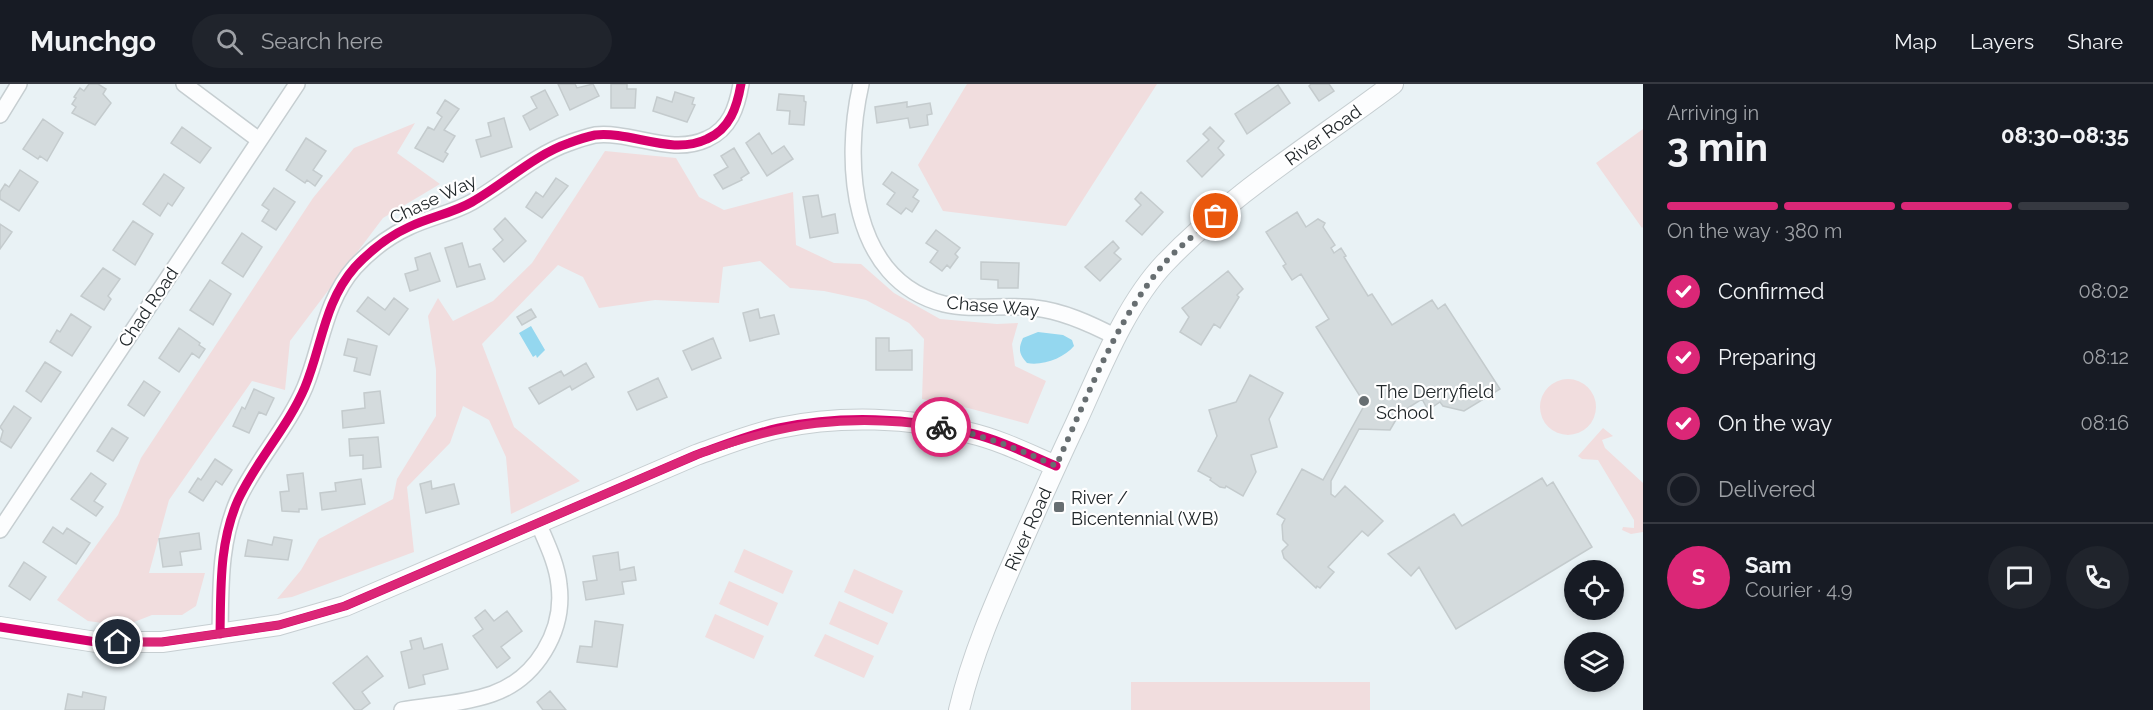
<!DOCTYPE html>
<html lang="en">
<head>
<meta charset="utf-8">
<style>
	body { margin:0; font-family:Raleway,sans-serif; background:#20242c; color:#f1f3f6; height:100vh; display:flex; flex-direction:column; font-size:22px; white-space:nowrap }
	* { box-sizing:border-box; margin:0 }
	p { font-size:20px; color:#9ea1a6 }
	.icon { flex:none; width:33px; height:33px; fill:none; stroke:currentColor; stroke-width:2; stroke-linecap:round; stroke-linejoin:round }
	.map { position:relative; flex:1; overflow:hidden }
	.details { display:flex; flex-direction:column; background:#171b24; width:510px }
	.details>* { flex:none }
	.tools { position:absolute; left:1564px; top:476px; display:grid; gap:12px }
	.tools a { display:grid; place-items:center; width:60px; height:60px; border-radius:50%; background:#171b24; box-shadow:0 3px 9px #0003; font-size:30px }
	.pin { position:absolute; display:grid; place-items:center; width:51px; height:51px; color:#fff; margin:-26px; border:3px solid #fff; border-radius:50%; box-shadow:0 2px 6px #0007 }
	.courier { position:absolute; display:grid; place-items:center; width:60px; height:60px; margin:-30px; border:4px solid #db2777; border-radius:50%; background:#fff; color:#222; box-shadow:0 2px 8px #0007 }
	.overview em { font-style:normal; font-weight:700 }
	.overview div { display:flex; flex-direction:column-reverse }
	.overview { display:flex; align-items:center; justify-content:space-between; height:102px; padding:0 24px }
	h1 { font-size:39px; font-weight:700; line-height:45px }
	.bar { display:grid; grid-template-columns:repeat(4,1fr); gap:9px 6px; align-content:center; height:72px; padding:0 24px }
	.bar i { height:8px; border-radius:4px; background:#363941 }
	.bar .current { background:#db2777 }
	.bar p { grid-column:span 4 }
	.line { display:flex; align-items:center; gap:15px; padding:0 24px; border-top:2px solid #363941 }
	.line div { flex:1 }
	.round { display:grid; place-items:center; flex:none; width:63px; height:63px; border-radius:32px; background:#20242c }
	ol { padding:0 24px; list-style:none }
	li { display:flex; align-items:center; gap:18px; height:66px }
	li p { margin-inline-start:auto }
	li .icon { padding:6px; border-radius:50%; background:#db2777; color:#fff; stroke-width:4 }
	li:last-child { color:#9ea1a6 }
	li i { width:33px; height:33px; border:3px solid #363941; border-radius:50% }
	header { display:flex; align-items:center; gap:36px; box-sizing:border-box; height:84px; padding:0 30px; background:#171b24; border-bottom:2px solid #363941 }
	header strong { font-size:28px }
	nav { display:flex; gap:33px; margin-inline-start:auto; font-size:21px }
	.search { width:420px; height:54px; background:#20242c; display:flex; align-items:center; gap:15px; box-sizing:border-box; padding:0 21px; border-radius:33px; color:#9ea1a6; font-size:22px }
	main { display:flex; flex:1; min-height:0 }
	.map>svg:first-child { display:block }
	.green { fill:#f1ddde }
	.water { fill:#94d7ef }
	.building { fill:#d4dbdd; stroke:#c4cbcd; stroke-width:1.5 }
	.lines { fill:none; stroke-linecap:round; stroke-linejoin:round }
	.minor-casing { stroke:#c6ced1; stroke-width:18 }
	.tertiary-casing { stroke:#c6ced1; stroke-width:22 }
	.minor { stroke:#fcfdfe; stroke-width:15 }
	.tertiary { stroke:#fcfdfe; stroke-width:20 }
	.cycleway-casing { stroke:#fff; stroke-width:13 }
	.cycleway { stroke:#d6006c; stroke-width:9 }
	.done { stroke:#676e71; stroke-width:6; stroke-dasharray:0 10.8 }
	.route { stroke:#db2777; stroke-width:8 }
	.poi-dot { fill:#676e71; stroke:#fff; stroke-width:2 }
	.labels { text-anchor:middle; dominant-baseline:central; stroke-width:4.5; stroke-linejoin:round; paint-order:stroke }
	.street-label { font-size:18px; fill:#21272a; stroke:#fff }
	.poi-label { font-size:18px; fill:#21272a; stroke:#fff; text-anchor:start }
</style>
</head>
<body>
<header>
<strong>Munchgo</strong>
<div class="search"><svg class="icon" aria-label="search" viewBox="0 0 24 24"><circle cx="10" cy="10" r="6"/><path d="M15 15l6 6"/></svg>Search here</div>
<nav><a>Map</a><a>Layers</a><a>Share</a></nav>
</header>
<main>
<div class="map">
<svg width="1643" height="626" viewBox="0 0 1643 626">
	<rect width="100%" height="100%" fill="#e9f2f5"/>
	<path class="green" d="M 967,0 L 1157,0 L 1066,142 L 943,127 L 918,81 Z
		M 415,39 L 397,69 L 440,100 L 383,134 L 290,257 L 285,306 L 252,297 L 169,416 L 149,489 L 205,489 L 196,522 L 182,531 L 152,531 L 124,542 L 88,537 L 57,516 L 118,431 L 141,374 L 313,114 L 354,64 Z
		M 1643,45 L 1643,143 L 1642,144 L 1596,79 Z
		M 605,67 L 676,74 L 699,113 L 724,126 L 793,108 L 796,161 L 834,179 L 861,180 L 894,209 L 940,235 L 997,240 L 1018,239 L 1012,260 L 1015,282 L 1046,297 L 1028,340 L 968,324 L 922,315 L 924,255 L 909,239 L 866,216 L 824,207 L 790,204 L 760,177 L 723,183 L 719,219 L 655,216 L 599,224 L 583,193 L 558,181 L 482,260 L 514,343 L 580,397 L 511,430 L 506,373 L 489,336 L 463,322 L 450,359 L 407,403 L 414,468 L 292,513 L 277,515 L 301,486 L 319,455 L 393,415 L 397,395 L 436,332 L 436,286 L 428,232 L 438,214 L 453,237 L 493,217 L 532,179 Z
		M1540 323a28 28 0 1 1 56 0a28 28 0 1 1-56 0Z
		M 1603,344 L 1613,352 L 1602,356 L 1605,364 L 1643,399 L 1643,448 L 1631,450 L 1622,446 L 1623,443 L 1634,444 L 1634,436 L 1598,376 L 1582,375 L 1578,372 Z
		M 744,465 L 793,487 L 783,510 L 734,488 Z
		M 854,485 L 903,507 L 893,530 L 844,508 Z
		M 729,497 L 778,519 L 768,542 L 719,520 Z
		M 839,517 L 888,539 L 878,561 L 829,540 Z
		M 715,530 L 764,552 L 754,575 L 705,553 Z
		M 825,550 L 874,572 L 864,594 L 814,572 Z
		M 1131,598 L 1370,598 L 1370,626 L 1131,626 Z"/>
	<path class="water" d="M 531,242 L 545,266 L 537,274 L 536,271 L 533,273 L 519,249 Z
		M 1038,248 L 1063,251 L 1072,256 L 1074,262 C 1064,274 1043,282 1027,279 C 1019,270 1018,265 1023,254 Z"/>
	<path class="building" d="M 89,0 L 98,0 L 106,5 L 103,10 L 111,19 L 95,41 L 72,29 L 76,23 L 72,20 L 76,14 L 74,13 L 80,4 L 84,7 Z
		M 558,0 L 575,0 L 577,4 L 593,0 L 599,12 L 570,26 Z
		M 611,0 L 627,0 L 627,5 L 636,5 L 635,24 L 611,24 Z
		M 1311,0 L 1329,0 L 1334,7 L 1319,17 L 1309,2 Z
		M 1278,1 L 1290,19 L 1247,50 L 1235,30 Z
		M 545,6 L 558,31 L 530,46 L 523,32 L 537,24 L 531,13 Z
		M 675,8 L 694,14 L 692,20 L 695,21 L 687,38 L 653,27 L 657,13 L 672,18 Z
		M 779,10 L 804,12 L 804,17 L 806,18 L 804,41 L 789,40 L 790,27 L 777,26 Z
		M 445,16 L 459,25 L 444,46 L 455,52 L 445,68 L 448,70 L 443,78 L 415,64 L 428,43 L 434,46 L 442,33 L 437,29 Z
		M 907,18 L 907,23 L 930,19 L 932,30 L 927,31 L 928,41 L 910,44 L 908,34 L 877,39 L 875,23 Z
		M 504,34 L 512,63 L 481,73 L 476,56 L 491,52 L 488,39 Z
		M 43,35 L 63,49 L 47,77 L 40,72 L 38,75 L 23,65 Z
		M 182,43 L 211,64 L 200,79 L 171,59 Z
		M 1210,43 L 1224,57 L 1218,64 L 1224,71 L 1202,93 L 1187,77 L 1209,56 L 1203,50 Z
		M 759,49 L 772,70 L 784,62 L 793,75 L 767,92 L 746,59 Z
		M 306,54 L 326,67 L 313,86 L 322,92 L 315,102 L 307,96 L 305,99 L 286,86 Z
		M 734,64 L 749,89 L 741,94 L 742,96 L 723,105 L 714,91 L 728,83 L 721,72 Z
		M 20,86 L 38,98 L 19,127 L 0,115 L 0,108 L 5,100 L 9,103 Z
		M 892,88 L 918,106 L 913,113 L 919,117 L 912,128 L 906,124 L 901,130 L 887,120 L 895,109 L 883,100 Z
		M 164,90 L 184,104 L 172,122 L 168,119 L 160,132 L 143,120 Z
		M 556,94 L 568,102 L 542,134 L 526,123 L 536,108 L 543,113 Z
		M 274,104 L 295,118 L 276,146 L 262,137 L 269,126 L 262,121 Z
		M 1141,108 L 1163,128 L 1142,151 L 1126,137 L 1141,121 L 1135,115 Z
		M 818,111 L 822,133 L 835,130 L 838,149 L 810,154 L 803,113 Z
		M 1297,128 L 1306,143 L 1318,135 L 1325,139 L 1323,143 L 1335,161 L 1331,164 L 1334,169 L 1341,164 L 1346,172 L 1344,173 L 1368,212 L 1372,210 L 1392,241 L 1432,216 L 1438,225 L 1445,220 L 1500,305 L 1464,327 L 1443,322 L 1440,318 L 1428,326 L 1422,315 L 1395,332 L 1397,334 L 1390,346 L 1359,345 L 1331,397 L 1331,410 L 1335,413 L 1345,402 L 1383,437 L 1368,452 L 1362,447 L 1328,483 L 1334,488 L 1320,504 L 1317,502 L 1316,504 L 1284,474 L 1282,467 L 1288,461 L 1283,456 L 1282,441 L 1285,435 L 1277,430 L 1302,385 L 1323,396 L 1365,320 L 1316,243 L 1329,235 L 1301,190 L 1292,196 L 1283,182 L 1286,180 L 1266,148 Z
		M 505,134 L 526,157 L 504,178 L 493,165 L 503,156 L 494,145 Z
		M 133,137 L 153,150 L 135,181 L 113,166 Z
		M 0,140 L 12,148 L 0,165 Z
		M 936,146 L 960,164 L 955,170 L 958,173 L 950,184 L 947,181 L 942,187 L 930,178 L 938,167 L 926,159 Z
		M 242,149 L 262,163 L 243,193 L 222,179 Z
		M 1113,157 L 1119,164 L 1114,169 L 1121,175 L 1100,197 L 1085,183 Z
		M 462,159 L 469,183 L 480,180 L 485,195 L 457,203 L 445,164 Z
		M 430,169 L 440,197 L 410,207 L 405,190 L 418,186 L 415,174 Z
		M 981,178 L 1019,179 L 1018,204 L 998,204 L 998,196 L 981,195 Z
		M 103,184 L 120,195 L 108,212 L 111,215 L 104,226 L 81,212 Z
		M 1228,187 L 1243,205 L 1237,211 L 1239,213 L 1220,244 L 1214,240 L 1201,261 L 1180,248 L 1189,233 L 1182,224 Z
		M 210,196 L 231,210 L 213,241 L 190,226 Z
		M 368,213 L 385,226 L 394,214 L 408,225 L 389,251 L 357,227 Z
		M 531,225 L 536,233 L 522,241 L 517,233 Z
		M 758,225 L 760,234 L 774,231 L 779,250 L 750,257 L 743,229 Z
		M 71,230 L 91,243 L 72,272 L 50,258 L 57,246 L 60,248 Z
		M 179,244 L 200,259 L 199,261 L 205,265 L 199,274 L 192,269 L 179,288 L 159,274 Z
		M 713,254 L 721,274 L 692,286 L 683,267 Z
		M 876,254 L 889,254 L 889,267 L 912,266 L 912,286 L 876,286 Z
		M 348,255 L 377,262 L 370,291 L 354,287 L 357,274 L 344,271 Z
		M 45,278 L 61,288 L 41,318 L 26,307 Z
		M 586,279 L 594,293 L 572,306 L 570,302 L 539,320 L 529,304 L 561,287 L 564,292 Z
		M 1250,291 L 1283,309 L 1269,335 L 1277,363 L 1251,371 L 1256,388 L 1243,412 L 1226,402 L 1225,404 L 1220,403 L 1210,396 L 1211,394 L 1198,387 L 1217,352 L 1209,326 L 1236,318 Z
		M 658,294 L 667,313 L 637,326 L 628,308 Z
		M 144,297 L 160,308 L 144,332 L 128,321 Z
		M 254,305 L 274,314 L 266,331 L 259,328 L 249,349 L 233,342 L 242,323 L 245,325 Z
		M 380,307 L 384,339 L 343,344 L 342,327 L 365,324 L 364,309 Z
		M 14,322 L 31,334 L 11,364 L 0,357 L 3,347 L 0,343 Z
		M 112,344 L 128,354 L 113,377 L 97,367 Z
		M 378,353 L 381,383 L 363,385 L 363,371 L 350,372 L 349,355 Z
		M 215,375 L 232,386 L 222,401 L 216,397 L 203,417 L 189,408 L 198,394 L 201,396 Z
		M 91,389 L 106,400 L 94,417 L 103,423 L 96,432 L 71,415 Z
		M 303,389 L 307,425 L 299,425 L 299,428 L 282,427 L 280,408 L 289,407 L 287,391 Z
		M 1542,394 L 1547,402 L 1553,398 L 1592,463 L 1456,545 L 1419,483 L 1411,492 L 1388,470 L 1454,430 L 1462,442 Z
		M 361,395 L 365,420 L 322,426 L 320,409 L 336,407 L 335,399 Z
		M 431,397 L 432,405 L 454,400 L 459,420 L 426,429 L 420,400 Z
		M 53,443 L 63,450 L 67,444 L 90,459 L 76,480 L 43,458 Z
		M 199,449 L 201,465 L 180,468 L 182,481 L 163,483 L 159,455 Z
		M 274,453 L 292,456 L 288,476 L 245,472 L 248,456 L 272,461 Z
		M 618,468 L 620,486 L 634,483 L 636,496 L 622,498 L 624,510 L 586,516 L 583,498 L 597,496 L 593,472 Z
		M 24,478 L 46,493 L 30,516 L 9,502 Z
		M 485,526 L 494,537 L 507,527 L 522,547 L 501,563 L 510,574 L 497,584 L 473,552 L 483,545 L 475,534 Z
		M 595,537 L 623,541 L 617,583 L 577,578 L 580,562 L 592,563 Z
		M 421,554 L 424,565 L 442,560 L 448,585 L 423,591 L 425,600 L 409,604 L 401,568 L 412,565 L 410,557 Z
		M 367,572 L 383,592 L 362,608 L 370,619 L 361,626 L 355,626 L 333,599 Z
		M 550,607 L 566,626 L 543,626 L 537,618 Z
		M 83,608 L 106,613 L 104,626 L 65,626 L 68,610 L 82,613 Z"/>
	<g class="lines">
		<g class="minor-casing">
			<path id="minor" d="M 184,0 L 259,56
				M 861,0 C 843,78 850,196 944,220 C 973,227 1005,220 1035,224 C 1063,227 1091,240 1116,253
				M 0,31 L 19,0
				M 0,446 L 297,0
				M 220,550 C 221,504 219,459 238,416 C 256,377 288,343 305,303 C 322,262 324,218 355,183 C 370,167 389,152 409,143 C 430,133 453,129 472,118 C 504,100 534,71 569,59 C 577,56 586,53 595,51 C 632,47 671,72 707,55 C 730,45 737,23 741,0
				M 402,626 C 431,621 463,620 492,610 C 536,595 565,547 559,501 C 557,480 547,460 539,441"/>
		</g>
		<g class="tertiary-casing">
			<path id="tertiary" d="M 0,543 L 96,558 L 162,558 L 279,541 L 345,522 L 696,371 C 724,361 751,350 779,344 C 839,331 911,333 970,349 C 1000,356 1028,370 1056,382
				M 959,626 C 972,571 994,521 1017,469 C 1036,426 1055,383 1075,341 C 1099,289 1125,221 1165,179 C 1232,109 1316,58 1393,0"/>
		</g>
		<use href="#minor" class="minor"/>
		<use href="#tertiary" class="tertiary"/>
		<g class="cycleway-casing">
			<path id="cycleway" d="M 0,543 L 96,558 L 162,558 L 279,541 L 345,522 L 696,371 C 724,361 751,350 779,344 C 839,331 911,333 970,349 C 1000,356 1028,370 1056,382
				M 220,550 C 221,504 219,459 238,416 C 256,377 288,343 305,303 C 322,262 324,218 355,183 C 370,167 389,152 409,143 C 430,133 453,129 472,118 C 504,100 534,71 569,59 C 577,56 586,53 595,51 C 632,47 671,72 707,55 C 730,45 737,23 741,0"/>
		</g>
		<use href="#cycleway" class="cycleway"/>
	</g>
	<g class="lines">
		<path class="done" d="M 941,343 C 982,350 1018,365 1056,382 C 1087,314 1114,240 1162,182 C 1177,164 1198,148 1216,132"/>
		<path class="route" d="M 118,558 L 162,558 L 279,541 L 345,522 L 696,371 C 782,339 849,329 941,343"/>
	</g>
	<g class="poi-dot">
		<circle cx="1364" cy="317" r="6"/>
		<rect x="1053" y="417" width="12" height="12" rx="3"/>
	</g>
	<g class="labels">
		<g class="street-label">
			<text transform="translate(1323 51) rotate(-36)">River Road</text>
			<text transform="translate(433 115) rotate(-25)">Chase Way</text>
			<text transform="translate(993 222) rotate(5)">Chase Way</text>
			<text transform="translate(148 223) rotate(-56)">Chad Road</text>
			<text transform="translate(1028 445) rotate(-66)">River Road</text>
		</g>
		<g class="poi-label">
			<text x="1376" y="307">The Derryfield<tspan x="1376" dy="21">School</tspan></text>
			<text x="1071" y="413">River /<tspan x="1071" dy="21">Bicentennial (WB)</tspan></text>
		</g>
	</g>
</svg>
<div class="tools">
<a><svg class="icon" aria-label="locate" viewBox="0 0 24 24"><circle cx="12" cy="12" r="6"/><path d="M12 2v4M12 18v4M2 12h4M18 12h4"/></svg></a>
<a><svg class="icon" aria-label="layers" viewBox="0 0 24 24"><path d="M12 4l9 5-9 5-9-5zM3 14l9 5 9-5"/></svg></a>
</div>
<div class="pin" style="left:1216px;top:132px;background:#ea580c"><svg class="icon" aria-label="bag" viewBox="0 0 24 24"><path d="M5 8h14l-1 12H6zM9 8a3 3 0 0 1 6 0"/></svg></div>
<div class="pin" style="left:118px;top:558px;background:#1f2937"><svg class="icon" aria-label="home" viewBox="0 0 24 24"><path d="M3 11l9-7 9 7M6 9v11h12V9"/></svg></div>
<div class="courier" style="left:941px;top:343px"><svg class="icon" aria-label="bike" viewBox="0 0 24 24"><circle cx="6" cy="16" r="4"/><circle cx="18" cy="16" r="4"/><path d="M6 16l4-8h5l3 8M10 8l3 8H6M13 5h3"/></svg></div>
</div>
<section class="details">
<div class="overview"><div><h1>3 min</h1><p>Arriving in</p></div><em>08:30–08:35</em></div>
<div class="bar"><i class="current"></i><i class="current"></i><i class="current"></i><i></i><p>On the way · 380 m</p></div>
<ol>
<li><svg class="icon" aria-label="check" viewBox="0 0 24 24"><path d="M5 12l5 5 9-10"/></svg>Confirmed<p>08:02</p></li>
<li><svg class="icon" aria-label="check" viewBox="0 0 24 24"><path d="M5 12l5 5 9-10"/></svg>Preparing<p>08:12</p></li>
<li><svg class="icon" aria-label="check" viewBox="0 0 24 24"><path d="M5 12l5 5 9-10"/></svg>On the way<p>08:16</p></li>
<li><i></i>Delivered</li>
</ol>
<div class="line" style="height:108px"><b class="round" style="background:#db2777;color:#fff">S</b><div><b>Sam</b><p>Courier · 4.9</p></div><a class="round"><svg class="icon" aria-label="chat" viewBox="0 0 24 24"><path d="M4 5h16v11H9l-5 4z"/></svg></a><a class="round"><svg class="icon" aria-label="phone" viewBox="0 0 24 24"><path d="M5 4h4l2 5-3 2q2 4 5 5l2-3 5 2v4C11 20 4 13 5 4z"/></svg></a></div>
</section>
</main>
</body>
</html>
